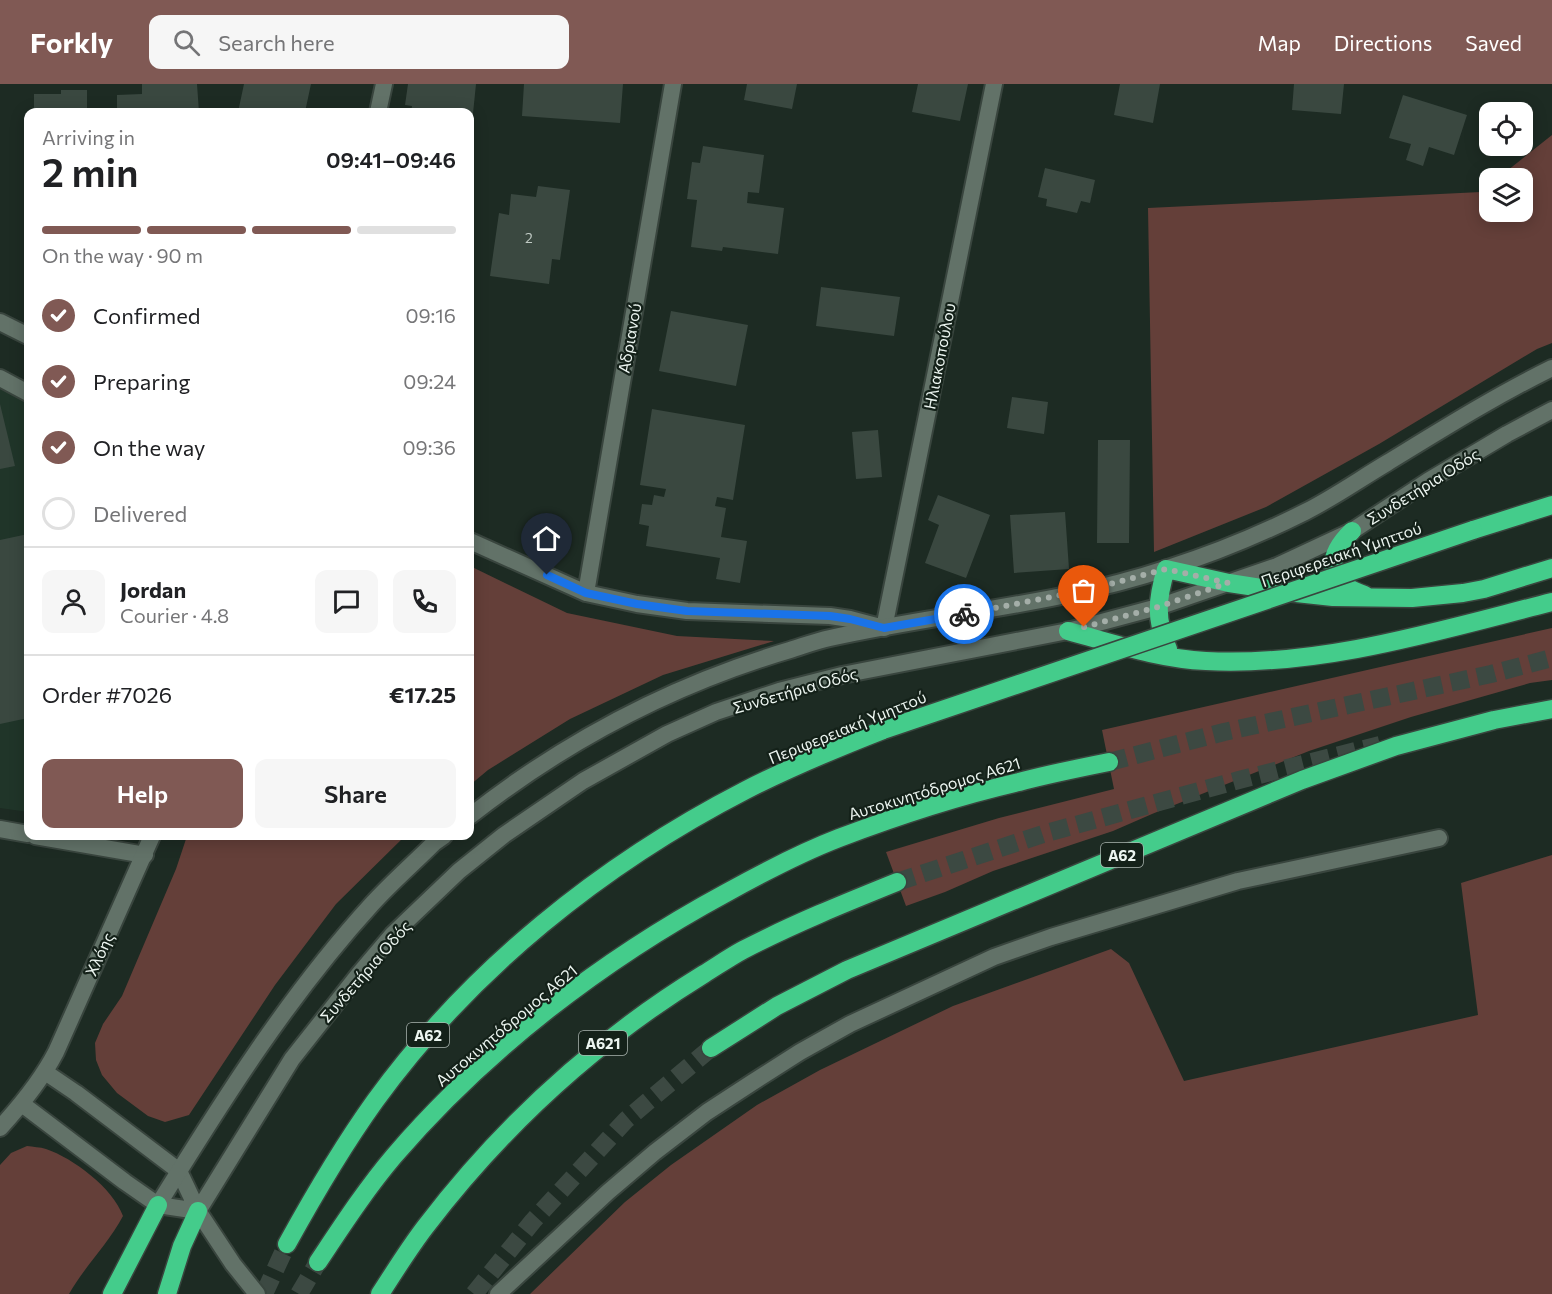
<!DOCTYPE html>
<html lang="en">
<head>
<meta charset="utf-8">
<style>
	body { margin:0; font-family:Commissioner,sans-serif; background:#f6f6f6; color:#202124; height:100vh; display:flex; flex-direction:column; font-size:22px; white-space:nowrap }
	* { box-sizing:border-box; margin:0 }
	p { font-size:20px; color:#757577 }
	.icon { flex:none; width:33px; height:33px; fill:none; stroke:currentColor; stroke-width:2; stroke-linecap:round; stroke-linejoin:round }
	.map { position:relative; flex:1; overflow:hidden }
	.panel { position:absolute; left:24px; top:24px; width:450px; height:732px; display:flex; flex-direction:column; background:#fff; border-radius:12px; box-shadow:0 3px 15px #0003 }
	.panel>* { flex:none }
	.tools { position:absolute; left:1479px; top:18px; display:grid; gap:12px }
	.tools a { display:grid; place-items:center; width:54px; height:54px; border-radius:12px; background:#fff; box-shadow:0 3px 15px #0003; font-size:30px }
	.pin { position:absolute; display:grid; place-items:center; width:51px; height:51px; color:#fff; margin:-62px -26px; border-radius:50% 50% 50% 0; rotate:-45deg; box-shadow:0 0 6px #0007 }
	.pin .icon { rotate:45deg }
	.courier { position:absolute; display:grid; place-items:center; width:60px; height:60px; margin:-30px; border:4px solid #1a73e8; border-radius:50%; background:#fff; color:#222; box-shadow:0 2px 8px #0007 }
	.summary em { font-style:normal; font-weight:600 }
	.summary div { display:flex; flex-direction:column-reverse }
	.summary { display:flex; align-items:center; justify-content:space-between; height:102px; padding:0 18px }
	h1 { font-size:39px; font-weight:600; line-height:45px }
	.bar { display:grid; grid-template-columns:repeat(4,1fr); gap:9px 6px; align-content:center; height:72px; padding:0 18px }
	.bar i { height:8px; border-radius:4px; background:#e0e0e0 }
	.bar .current { background:#805954 }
	.bar p { grid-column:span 4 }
	.line { display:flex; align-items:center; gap:15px; padding:0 18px; border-top:2px solid #e0e0e0 }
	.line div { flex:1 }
	.round { display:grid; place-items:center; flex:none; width:63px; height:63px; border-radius:12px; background:#f6f6f6 }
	ol { padding:0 18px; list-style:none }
	li { display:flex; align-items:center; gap:18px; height:66px }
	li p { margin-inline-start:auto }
	li .icon { padding:6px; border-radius:50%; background:#805954; color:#fff; stroke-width:4 }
	li:last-child { color:#757577 }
	li i { width:33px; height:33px; border:3px solid #e0e0e0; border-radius:50% }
	.action { display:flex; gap:12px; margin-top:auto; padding:12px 18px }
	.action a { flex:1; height:69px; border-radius:12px; background:#805954; color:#fff; font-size:24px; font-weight:600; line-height:69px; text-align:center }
	.action a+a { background:#f6f6f6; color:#202124 }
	header { display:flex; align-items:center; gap:36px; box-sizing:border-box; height:84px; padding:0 30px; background:#805954; color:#fff }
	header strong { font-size:28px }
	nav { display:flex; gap:33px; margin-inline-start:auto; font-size:21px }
	.search { width:420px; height:54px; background:#f6f6f6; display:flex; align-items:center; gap:15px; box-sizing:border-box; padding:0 21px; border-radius:12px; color:#757577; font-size:22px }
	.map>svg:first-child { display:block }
	.built { fill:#203529 }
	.green { fill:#643f39 }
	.building { fill:#3a4840 }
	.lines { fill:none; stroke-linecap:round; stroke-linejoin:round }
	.motorway-tunnel { stroke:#3c4942; stroke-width:18; stroke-dasharray:18 9; stroke-linecap:butt }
	.service-casing { stroke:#39453e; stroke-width:20 }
	.minor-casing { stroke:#39453e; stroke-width:20 }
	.tertiary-casing { stroke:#39453e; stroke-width:20 }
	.secondary-casing { stroke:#39453e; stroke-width:20 }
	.motorway-casing { stroke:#39453e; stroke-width:21 }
	.service { stroke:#627268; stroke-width:16 }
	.minor { stroke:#627268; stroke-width:16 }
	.tertiary { stroke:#627268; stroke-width:16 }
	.secondary { stroke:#627268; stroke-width:16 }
	.motorway { stroke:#44cc8b; stroke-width:18 }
	.motorway-bridge-casing { stroke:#39453e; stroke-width:21; stroke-linecap:butt }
	.motorway-bridge { stroke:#44cc8b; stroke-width:18 }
	.done { stroke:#a4aea8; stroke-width:6; stroke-dasharray:0 10.8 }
	.route { stroke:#1a73e8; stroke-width:8 }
	.labels { text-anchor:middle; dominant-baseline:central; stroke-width:4.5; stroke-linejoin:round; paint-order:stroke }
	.number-label { font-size:14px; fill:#c0cac4 }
	.shield { fill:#142119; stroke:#abb5b0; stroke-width:1.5 }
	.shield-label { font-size:15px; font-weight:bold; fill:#ecf5f0 }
	.street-label { font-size:16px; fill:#ecf5f0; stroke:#142119 }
</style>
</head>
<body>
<header>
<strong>Forkly</strong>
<div class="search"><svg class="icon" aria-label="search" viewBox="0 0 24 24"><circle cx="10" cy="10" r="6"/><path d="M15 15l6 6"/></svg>Search here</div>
<nav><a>Map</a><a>Directions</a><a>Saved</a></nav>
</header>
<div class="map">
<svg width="1552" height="1210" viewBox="0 0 1552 1210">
	<rect width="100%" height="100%" fill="#1d2b23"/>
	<path class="built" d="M 0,303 L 28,318 L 28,728 L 0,724 Z"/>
	<path class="green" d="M 1552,51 L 1552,259 L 1537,265 L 1379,360 L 1266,423 L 1154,468 L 1148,124 L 1481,108 L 1489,101 L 1490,128 L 1522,128 L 1522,94 L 1498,94 Z
		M 470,482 L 567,529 L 677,552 L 774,557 L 663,591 L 570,635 L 488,686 L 470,701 Z
		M 1552,544 L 1552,596 L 1530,599 L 1411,633 L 1309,667 L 1152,730 L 1113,747 L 993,787 L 945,808 L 906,822 L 886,768 L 999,734 L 1114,705 L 1102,646 Z
		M 187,752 L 405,752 L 336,820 L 275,901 L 189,1031 L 165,1038 L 148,1032 L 117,1009 L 102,991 L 96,976 L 95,959 L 103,940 L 122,912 L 176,785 Z
		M 1552,771 L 1552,1210 L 530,1210 L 625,1118 L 671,1081 L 757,1021 L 820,986 L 953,922 L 1111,865 L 1129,879 L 1184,997 L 1478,931 L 1461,799 Z
		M 27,1062 C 33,1063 40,1063 46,1065 C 73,1074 113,1104 123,1132 C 108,1160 85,1182 69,1210 L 0,1210 L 0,1081 L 11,1069 Z"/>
	<path class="building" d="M 142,0 L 197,0 L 199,28 L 117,28 L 117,11 L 142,10 Z
		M 244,0 L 311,0 L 305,28 L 238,28 Z
		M 408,0 L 476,0 L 471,49 L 470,49 L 470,28 L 411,28 L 412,22 L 405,21 Z
		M 524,0 L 623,0 L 620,39 L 522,32 Z
		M 747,0 L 797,0 L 792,25 L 744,16 Z
		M 918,0 L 968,0 L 960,37 L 912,28 Z
		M 1120,0 L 1160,0 L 1153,39 L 1114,31 Z
		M 1294,0 L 1344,0 L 1341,30 L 1292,26 Z
		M 61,6 L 87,6 L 87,28 L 34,28 L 34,10 L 61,10 Z
		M 1403,11 L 1467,31 L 1454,71 L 1429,63 L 1423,82 L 1406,76 L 1411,60 L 1389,54 Z
		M 703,62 L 764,71 L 759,109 L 748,108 L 747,119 L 784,124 L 778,170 L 723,163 L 722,167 L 691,163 L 697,116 L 687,115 L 692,78 L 700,79 Z
		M 1045,84 L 1095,96 L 1090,119 L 1081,117 L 1077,129 L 1046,122 L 1047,115 L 1038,113 Z
		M 538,102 L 570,106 L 560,176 L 552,175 L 549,200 L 490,192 L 499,129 L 509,131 L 511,110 L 536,113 Z
		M 821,203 L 900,213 L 894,252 L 816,242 Z
		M 671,227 L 748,241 L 736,302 L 659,287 Z
		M 1012,313 L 1048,318 L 1044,350 L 1007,344 Z
		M 0,320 L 15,382 L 0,385 Z
		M 652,325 L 745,341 L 733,416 L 717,413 L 715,422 L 726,424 L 721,453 L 747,457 L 740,499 L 716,495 L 720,474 L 646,462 L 649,442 L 639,440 L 642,420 L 652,421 L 654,411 L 664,413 L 666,405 L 640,401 Z
		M 878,346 L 882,393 L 856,395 L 852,348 Z
		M 1098,356 L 1130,356 L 1129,459 L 1097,459 Z
		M 938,411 L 990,431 L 966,494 L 925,479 L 939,441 L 928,436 Z
		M 1065,428 L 1069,485 L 1014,489 L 1010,431 Z
		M 28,450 L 28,634 L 0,640 L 0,456 Z"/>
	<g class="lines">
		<path class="motorway-tunnel" d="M 1109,678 L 1224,648 L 1491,590 L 1552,574
			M 897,798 L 1043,750 L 1239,696 L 1380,661
			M 264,1210 L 287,1160
			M 299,1210 L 318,1178
			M 474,1210 L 533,1137 L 626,1036 L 711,964"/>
		<g class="service-casing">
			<path id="service" d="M 0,294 L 28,309"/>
		</g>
		<g class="minor-casing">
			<path id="minor" d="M 0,238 L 28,252
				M 470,457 L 586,509 L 637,520 L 687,527 L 830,532 L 850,535 L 884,544 L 994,0
				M 586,509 L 673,0
				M 0,745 L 28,750
				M 35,752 L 145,771
				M 198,1127 L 233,1180 L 257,1210
				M 498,1210 L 608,1108 L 655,1068 L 707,1028 L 753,998 L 800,968 L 850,940 L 994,873 L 1051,853 L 1238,797 L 1439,754"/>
		</g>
		<g class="tertiary-casing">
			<path id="tertiary" d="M 378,28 L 384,0
				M 45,988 L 76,1009 L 179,1087 L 198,1127
				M 22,1020 L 125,1098 L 158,1121 L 198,1127
				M 0,1044 C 21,1021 41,997 56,968 L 152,752"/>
		</g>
		<g class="secondary-casing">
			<path id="secondary" d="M 470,732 C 567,656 671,601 790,566 C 803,562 816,557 830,554 C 942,529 1058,521 1168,484 C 1215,469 1261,450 1305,428 C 1333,414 1360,395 1387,379 C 1441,346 1495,312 1552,284
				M 158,1121 C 223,1016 289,911 372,820 C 392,798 414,779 434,759 L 444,752
				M 198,1127 L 292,975 L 359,890 L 393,850 L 459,787 L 504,751 L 583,697 L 667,650 L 716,628 L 779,607 L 842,591 L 1068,547 L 1158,523 L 1277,482 L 1352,447 L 1428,397 L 1507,350 L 1552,326"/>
		</g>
		<g class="motorway-casing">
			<path id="motorway" d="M 1473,446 L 1552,421
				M 1352,447 C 1325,473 1326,499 1365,511
				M 1068,547 C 1113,559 1159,575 1206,577 C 1322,583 1441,546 1552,518
				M 1168,565 C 1155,535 1157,515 1166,485 L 1229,499 L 1287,508 L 1333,513 L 1412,514 L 1463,509 L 1484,505 L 1552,484
				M 711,964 L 777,922 L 847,886 L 1302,696 L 1396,662 L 1494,636 L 1552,625
				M 287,1160 C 314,1111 342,1063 375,1017 C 470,886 602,780 746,706 C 791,683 837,664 883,646
				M 318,1178 C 342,1142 366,1105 394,1072 C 486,965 602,876 726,809 C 762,789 800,769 839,754 C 897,732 958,712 1019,698 C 1049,690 1079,684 1109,678
				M 112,1210 L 158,1121
				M 167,1210 L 182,1162 L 198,1127
				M 380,1210 C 395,1187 409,1164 426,1142 C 504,1040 595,957 704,890 C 717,882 730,873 743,866 C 793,840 845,819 897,798"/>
		</g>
		<use href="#service" class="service"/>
		<use href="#minor" class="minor"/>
		<use href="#tertiary" class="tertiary"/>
		<use href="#secondary" class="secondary"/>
		<use href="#motorway" class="motorway"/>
		<g class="motorway-bridge-casing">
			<path id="motorway-bridge" d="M 883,646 L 1473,446"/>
		</g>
		<use href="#motorway-bridge" class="motorway-bridge"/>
	</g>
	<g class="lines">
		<path class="done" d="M 964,530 L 1092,505 L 1166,485 L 1228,499 L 1158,523 L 1084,543"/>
		<path class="route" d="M 547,491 L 586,509 L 637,520 L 687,527 L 830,532 L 850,535 L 884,544 L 964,530"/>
	</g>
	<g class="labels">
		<g class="number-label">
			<text x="529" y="153">2</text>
		</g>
		<g class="shield">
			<rect x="1101" y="759" width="42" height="24" rx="4.5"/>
			<rect x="407" y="939" width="42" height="24" rx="4.5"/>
			<rect x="579" y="947" width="48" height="24" rx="4.5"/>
		</g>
		<g class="shield-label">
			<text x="1122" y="771">Α62</text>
			<text x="428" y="951">Α62</text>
			<text x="603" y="959">Α621</text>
		</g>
		<g class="street-label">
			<text transform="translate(629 254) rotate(-80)">Αδριανού</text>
			<text transform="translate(939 272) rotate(-79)">Ηλιακοπούλου</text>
			<text transform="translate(1423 402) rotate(-32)">Συνδετήρια Οδός</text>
			<text transform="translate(1341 470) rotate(-19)">Περιφερειακή Υμηττού</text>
			<text transform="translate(795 606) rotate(-16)">Συνδετήρια Οδός</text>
			<text transform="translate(847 643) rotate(-22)">Περιφερειακή Υμηττού</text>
			<text transform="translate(934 704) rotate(-17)">Αυτοκινητόδρομος Α621</text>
			<text transform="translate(99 870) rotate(-65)">Χλόης</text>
			<text transform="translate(365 887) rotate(-49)">Συνδετήρια Οδός</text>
			<text transform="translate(506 941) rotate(-40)">Αυτοκινητόδρομος Α621</text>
		</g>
	</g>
</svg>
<div class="tools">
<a><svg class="icon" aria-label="locate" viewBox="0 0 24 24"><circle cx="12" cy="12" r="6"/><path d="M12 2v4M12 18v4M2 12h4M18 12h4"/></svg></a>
<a><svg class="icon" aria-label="layers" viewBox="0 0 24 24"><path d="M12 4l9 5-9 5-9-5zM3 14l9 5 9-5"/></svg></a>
</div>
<div class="pin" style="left:1084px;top:543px;background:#ea580c"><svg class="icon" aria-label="bag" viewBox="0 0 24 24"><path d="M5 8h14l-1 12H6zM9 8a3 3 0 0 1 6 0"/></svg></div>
<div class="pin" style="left:547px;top:491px;background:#1f2937"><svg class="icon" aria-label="home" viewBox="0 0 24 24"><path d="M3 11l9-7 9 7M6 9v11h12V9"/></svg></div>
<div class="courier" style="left:964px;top:530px"><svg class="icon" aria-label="bike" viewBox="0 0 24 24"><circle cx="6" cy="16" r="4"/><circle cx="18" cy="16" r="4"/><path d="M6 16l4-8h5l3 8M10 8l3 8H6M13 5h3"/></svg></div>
<section class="panel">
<div class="summary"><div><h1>2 min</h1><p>Arriving in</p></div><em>09:41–09:46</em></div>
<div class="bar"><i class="current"></i><i class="current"></i><i class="current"></i><i></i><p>On the way · 90 m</p></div>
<ol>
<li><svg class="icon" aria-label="check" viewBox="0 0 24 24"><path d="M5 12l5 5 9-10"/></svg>Confirmed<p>09:16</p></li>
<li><svg class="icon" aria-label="check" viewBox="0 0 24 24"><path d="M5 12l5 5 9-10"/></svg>Preparing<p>09:24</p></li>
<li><svg class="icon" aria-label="check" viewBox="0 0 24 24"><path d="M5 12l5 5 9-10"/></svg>On the way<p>09:36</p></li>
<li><i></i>Delivered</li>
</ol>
<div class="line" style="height:108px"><a class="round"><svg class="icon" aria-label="person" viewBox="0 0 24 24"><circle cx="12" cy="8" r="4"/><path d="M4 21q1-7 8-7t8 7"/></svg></a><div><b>Jordan</b><p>Courier · 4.8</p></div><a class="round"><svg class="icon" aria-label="chat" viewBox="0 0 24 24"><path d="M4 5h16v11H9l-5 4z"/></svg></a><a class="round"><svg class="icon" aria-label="phone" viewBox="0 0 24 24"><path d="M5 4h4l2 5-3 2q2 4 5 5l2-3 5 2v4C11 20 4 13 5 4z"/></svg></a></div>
<div class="line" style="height:78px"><div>Order #7026</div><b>€17.25</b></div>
<div class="action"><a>Help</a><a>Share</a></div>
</section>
</div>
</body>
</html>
